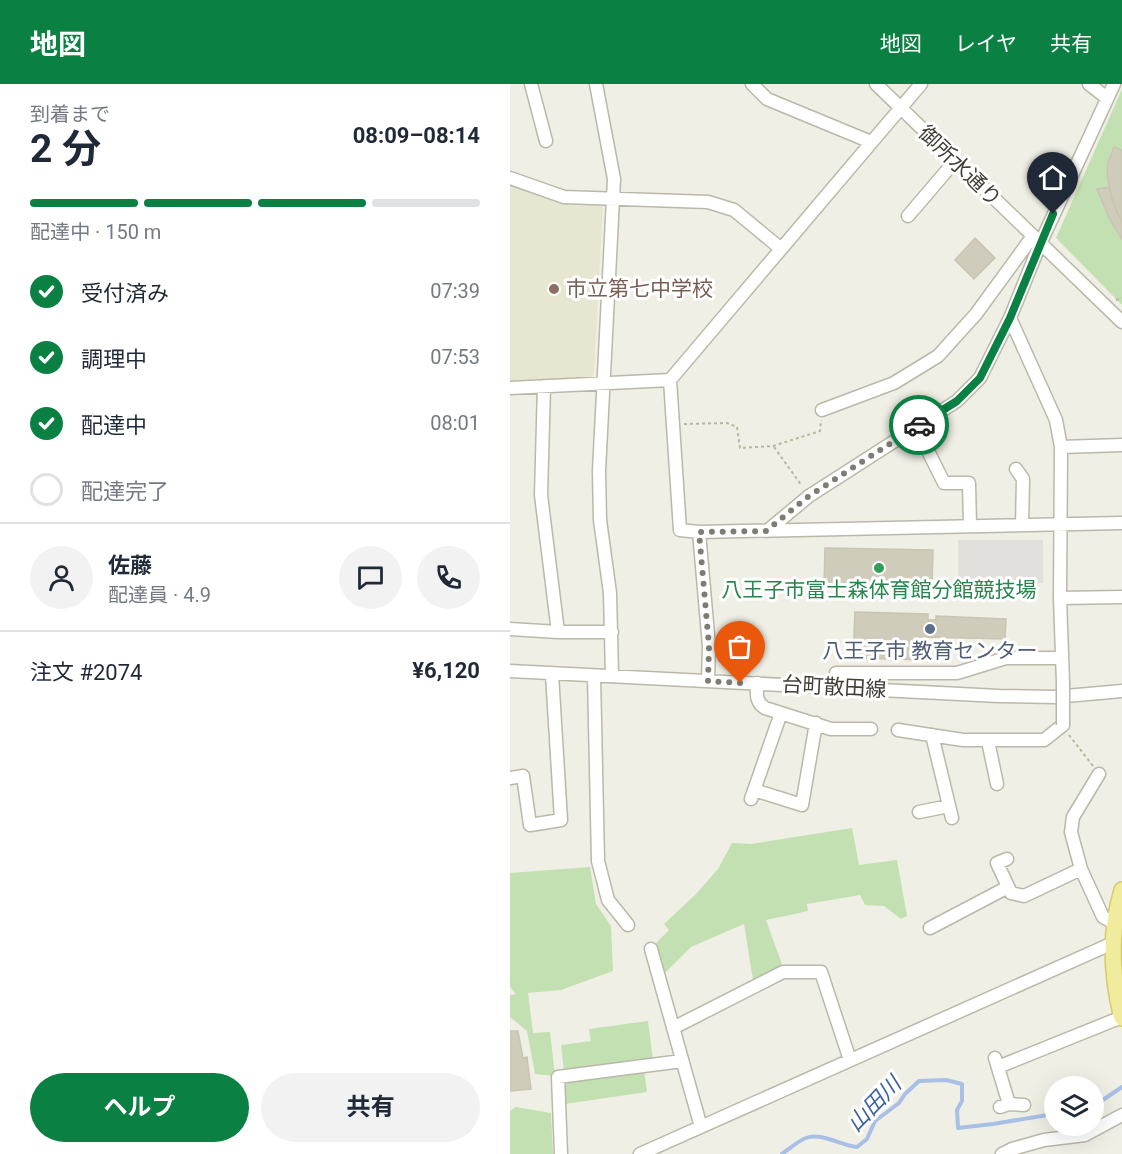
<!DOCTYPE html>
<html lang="ja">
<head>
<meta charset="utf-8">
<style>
	body { margin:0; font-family:Roboto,"Noto Sans JP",sans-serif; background:#f2f2f3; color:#1f2937; height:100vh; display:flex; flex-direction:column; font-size:22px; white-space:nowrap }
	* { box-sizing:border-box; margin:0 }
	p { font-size:20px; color:#747a83 }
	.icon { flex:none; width:33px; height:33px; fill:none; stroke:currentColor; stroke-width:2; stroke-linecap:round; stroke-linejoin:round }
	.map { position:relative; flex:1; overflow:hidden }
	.sheet { display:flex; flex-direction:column; background:#fff; width:510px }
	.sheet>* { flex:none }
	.fabs { position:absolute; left:534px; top:992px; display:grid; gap:12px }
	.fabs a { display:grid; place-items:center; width:60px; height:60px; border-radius:50%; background:#fff; box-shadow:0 6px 24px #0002; font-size:30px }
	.pin { position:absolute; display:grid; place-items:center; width:51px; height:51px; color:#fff; margin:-62px -26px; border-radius:50% 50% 50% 0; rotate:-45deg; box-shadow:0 0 6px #0007 }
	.pin .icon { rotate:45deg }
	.courier { position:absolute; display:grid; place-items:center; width:60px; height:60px; margin:-30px; border:4px solid #0b8043; border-radius:50%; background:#fff; color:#222; box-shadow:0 2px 8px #0007 }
	.overview em { font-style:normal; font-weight:700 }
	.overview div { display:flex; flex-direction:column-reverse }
	.overview { display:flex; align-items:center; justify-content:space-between; height:102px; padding:0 30px }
	h1 { font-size:39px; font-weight:700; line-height:45px }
	.bar { display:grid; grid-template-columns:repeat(4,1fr); gap:9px 6px; align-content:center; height:72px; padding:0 30px }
	.bar i { height:8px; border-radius:4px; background:#e0e1e3 }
	.bar .current { background:#0b8043 }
	.bar p { grid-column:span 4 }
	.line { display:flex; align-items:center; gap:15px; padding:0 30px; border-top:2px solid #e0e1e3 }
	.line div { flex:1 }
	.round { display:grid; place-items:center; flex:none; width:63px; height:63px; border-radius:32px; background:#f2f2f3 }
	ol { padding:0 30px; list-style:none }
	li { display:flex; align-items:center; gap:18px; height:66px }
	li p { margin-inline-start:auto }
	li .icon { padding:6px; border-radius:50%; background:#0b8043; color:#fff; stroke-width:4 }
	li:last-child { color:#747a83 }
	li i { width:33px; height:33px; border:3px solid #e0e1e3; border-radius:50% }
	.cta { display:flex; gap:12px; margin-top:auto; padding:12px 30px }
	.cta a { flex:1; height:69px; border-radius:36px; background:#0b8043; color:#fff; font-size:24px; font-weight:700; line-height:69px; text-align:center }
	.cta a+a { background:#f2f2f3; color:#1f2937 }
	header { display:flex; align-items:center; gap:36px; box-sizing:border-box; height:84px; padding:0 30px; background:#0b8043; color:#fff }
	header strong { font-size:28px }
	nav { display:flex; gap:33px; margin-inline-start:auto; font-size:21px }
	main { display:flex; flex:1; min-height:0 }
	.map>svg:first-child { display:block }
	.education { fill:#e7e6d0 }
	.green { fill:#c2e0b2 }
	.parking { fill:#e1e0dd }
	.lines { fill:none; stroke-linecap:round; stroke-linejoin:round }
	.stream { stroke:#a8c0e6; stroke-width:4 }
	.building { fill:#d0ccbc; stroke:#cac5b0; stroke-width:1.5 }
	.minor-casing { stroke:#bab8a9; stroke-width:15 }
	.major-casing { stroke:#d4ca6f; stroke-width:18 }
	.path { stroke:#bab69c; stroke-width:2; stroke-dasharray:3 3; stroke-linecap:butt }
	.minor { stroke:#fff; stroke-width:12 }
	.major { stroke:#f1eb9d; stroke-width:15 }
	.minor-bridge-casing { stroke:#bab8a9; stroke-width:15; stroke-linecap:butt }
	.minor-bridge { stroke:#fff; stroke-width:12 }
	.done { stroke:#7e7d73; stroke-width:6; stroke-dasharray:0 10.8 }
	.route { stroke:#0b8043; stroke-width:8 }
	.education-dot { fill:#8d6e63; stroke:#fff; stroke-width:2 }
	.leisure-dot { fill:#2e9e5b; stroke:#fff; stroke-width:2 }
	.service-dot { fill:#5c6f8a; stroke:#fff; stroke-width:2 }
	.labels { text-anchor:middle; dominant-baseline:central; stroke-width:6; stroke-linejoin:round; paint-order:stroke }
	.street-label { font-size:21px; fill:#413f35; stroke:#fff }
	.education-label { font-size:21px; fill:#785e54; stroke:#fff; text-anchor:start }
	.leisure-label { font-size:21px; fill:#27864d; stroke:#fff }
	.service-label { font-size:21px; fill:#4e5e75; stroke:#fff }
	.water-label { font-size:22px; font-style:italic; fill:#3c619f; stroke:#fff }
</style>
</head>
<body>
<header>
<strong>地図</strong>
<nav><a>地図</a><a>レイヤ</a><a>共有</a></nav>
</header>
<main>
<section class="sheet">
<div class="overview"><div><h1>2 分</h1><p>到着まで</p></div><em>08:09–08:14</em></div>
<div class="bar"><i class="current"></i><i class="current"></i><i class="current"></i><i></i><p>配達中 · 150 m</p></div>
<ol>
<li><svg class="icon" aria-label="check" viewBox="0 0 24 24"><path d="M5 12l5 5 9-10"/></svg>受付済み<p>07:39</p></li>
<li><svg class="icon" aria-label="check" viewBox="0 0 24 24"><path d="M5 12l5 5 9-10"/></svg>調理中<p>07:53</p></li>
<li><svg class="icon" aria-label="check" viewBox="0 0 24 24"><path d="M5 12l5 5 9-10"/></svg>配達中<p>08:01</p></li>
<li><i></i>配達完了</li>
</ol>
<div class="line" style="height:108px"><a class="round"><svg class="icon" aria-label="person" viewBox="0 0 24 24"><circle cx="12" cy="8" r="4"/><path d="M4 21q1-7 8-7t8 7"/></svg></a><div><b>佐藤</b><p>配達員 · 4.9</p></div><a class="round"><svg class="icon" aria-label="chat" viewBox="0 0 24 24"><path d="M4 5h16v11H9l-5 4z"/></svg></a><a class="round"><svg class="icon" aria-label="phone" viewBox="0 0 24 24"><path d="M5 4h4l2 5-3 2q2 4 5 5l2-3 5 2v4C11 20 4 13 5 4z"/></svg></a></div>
<div class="line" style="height:78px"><div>注文 #2074</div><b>¥6,120</b></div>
<div class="cta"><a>ヘルプ</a><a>共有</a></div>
</section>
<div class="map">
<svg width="612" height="1070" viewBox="0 0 612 1070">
	<rect width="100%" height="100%" fill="#f0efe5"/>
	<path class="education" d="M 0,98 L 54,118 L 93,121 L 84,289 L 80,294 L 0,300 Z"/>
	<path class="green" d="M 612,5 L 612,221 L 546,154 Z
		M 342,744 L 349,781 L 387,776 L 397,832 L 391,835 L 374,822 L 355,821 L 350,811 L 297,820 L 298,827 L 256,836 L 273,883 L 243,896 L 234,840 L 181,863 L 155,889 L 146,859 L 159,846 L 154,840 L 187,809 L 208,785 L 222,759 L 241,760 Z
		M 80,783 L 86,820 L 101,842 L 103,887 L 51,906 L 18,909 L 23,949 L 40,948 L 45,992 L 25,990 L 17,947 L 0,933 L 0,911 L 6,910 L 0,903 L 0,789 Z
		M 138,937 L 143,976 L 54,987 L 51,961 L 81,957 L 79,945 Z
		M 134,986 L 137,1008 L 55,1020 L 52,997 Z
		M 6,1023 L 41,1029 L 43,1070 L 0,1070 L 0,1027 Z"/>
	<path class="parking" d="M 448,456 L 533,456 L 533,499 L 448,499 Z"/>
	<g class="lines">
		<path class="stream" d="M 584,1022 L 612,1003
			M 272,1070 C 279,1065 288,1057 296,1054 C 313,1048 331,1062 347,1063 L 357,1055 L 365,1037 L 389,1019 L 395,1010 L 409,997 L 436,996 L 452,1000 L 452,1017 L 447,1026 L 448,1044 L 483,1040 L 544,1030"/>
	</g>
	<path class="building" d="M 604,63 L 612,66 L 612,138 L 602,116 L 597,91 L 598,78 Z
		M 599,103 L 606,127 L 612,138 L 612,155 L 599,134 L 587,105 Z
		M 465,154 L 485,174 L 464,195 L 445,176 Z
		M 315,464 L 423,466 L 422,503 L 314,501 Z
		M 345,528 L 418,530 L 418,536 L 426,536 L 426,532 L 496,535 L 495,555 L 416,553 L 416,576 L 343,574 Z
		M 0,947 L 8,947 L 13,974 L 17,973 L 21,1005 L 0,1007 Z"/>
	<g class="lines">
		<g class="minor-casing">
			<path id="minor" d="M 21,0 L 36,57
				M 86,0 L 104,95 L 89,387 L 90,436 L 100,509 L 102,592
				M 242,0 L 257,15 L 361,58
				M 366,0 L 612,238
				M 411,0 L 160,296 L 170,446 L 189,448 L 612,439
				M 579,0 L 597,14
				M 0,94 L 54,113 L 198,118 L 224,126 L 270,164
				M 398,132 L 445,77
				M 500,234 L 546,336 L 551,363 L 550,514 L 553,599
				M 34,302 L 31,411 L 48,548
				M 0,304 L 160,296
				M 312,326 L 384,299 L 428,272 L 466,230 L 523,152
				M 406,343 L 434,399 L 459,399 L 460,442
				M 551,363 L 612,361
				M 506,385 L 513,395 L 512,441
				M 257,447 L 299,412 L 447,317 L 470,294 L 500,234 L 531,158 L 604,0
				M 189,448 L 199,562 L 198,597
				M 550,514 L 612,513
				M 0,545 L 48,548 L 102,548
				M 0,587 L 489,612 L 545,613 L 612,607
				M 84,592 L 88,777 L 98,816 L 118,841
				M 247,599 C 247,610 245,618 255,624 L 321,645 L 361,645
				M 325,603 L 326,589 L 447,589 L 496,574 L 552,574
				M 388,646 L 453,656 L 534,656 L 553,641
				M 422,651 L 442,734
				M 478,657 L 487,700
				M 589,690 L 563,733 L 561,748 L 571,785 L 593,833 L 604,839
				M 0,694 L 13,692 L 20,741 L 51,736 L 42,590
				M 244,706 L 292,721 L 306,639
				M 241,715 L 271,629
				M 409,728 L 439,722
				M 497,775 L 487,779 L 501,809 L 514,812 L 571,785
				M 420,844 L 498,803
				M 141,865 L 191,1043
				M 163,944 L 273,888 L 311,888 L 340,976
				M 485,974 L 499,1020
				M 488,983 L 612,933
				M 490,1023 L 499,1020 L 514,1021
				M 51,1070 L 48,993 L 172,977
				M 130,1070 L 603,859
				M 492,1070 L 502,1065 L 534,1056 L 575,1051 L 612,1031"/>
		</g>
		<g class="major-casing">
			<path id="major" d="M 612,806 C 599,849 601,891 612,934"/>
		</g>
		<path class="path" d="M 606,216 L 612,214
			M 174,340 L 217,339 L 227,343 L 230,364 L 263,362 L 310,347 L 311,336
			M 264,363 L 292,402
			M 559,651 L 583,682"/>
		<use href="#minor" class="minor"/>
		<use href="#major" class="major"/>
		<g class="minor-bridge-casing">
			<path id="minor-bridge" d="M 553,641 L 553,599"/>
		</g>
		<use href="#minor-bridge" class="minor-bridge"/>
	</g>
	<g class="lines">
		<path class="done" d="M 230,599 L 198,597 L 199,562 L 189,448 L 256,447 L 299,412 L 409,341"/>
		<path class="route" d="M 409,341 L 447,317 L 470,294 L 500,234 L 543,130"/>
	</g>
	<circle class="education-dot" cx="44" cy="205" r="6"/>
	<circle class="leisure-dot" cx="369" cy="484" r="6"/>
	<circle class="service-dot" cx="420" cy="545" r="6"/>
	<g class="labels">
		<g class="street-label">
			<text transform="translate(450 82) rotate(44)">御所水通り</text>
			<text transform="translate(324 603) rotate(3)">台町散田線</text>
		</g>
		<g class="education-label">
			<text x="56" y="205">市立第七中学校</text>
		</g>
		<g class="leisure-label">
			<text x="369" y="506">八王子市富士森体育館分館競技場</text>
		</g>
		<g class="service-label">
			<text x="420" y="567">八王子市 教育センター</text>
		</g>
		<g class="water-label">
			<text transform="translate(364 1020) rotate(-46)">山田川</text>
		</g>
	</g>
</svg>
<div class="fabs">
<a><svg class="icon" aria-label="layers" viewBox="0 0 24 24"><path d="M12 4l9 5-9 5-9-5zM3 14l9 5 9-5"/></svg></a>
</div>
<div class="pin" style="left:230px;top:599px;background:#ea580c"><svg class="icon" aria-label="bag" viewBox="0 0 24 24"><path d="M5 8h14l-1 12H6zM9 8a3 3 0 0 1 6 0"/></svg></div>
<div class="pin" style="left:543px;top:130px;background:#1f2937"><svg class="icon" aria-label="home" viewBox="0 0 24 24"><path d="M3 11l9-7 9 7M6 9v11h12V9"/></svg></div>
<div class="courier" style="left:409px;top:341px"><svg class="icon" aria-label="car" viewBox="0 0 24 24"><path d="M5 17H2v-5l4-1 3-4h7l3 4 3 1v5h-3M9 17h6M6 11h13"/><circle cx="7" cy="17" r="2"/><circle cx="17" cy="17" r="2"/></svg></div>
</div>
</main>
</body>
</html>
